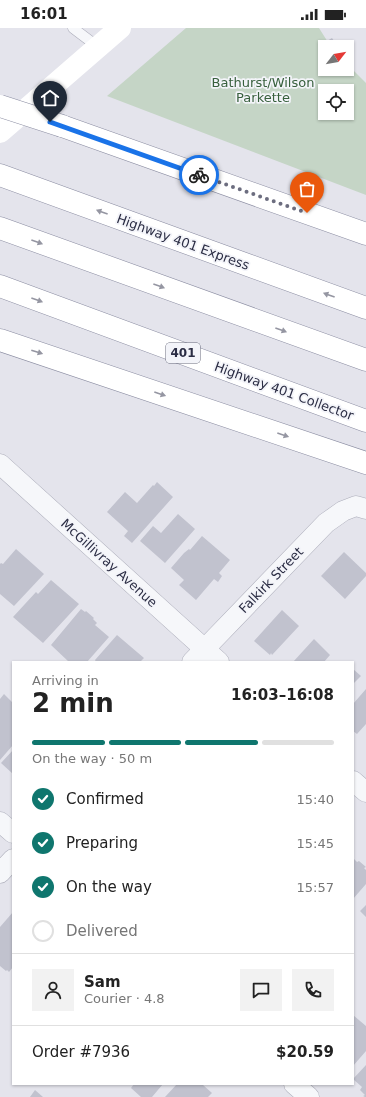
<!DOCTYPE html>
<html lang="en">
<head>
<meta charset="utf-8">
<style>
	body { margin:0; font-family:"DejaVu Sans",sans-serif; background:#f2f2f2; color:#222; height:100vh; display:flex; flex-direction:column; font-size:15px; white-space:nowrap }
	* { box-sizing:border-box; margin:0 }
	p { font-size:13px; color:#767676 }
	.icon { flex:none; width:22px; height:22px; fill:none; stroke:currentColor; stroke-width:2; stroke-linecap:round; stroke-linejoin:round }
	.map { position:relative; flex:1; overflow:hidden }
	.sheet { position:absolute; left:12px; top:633px; width:342px; height:424px; display:flex; flex-direction:column; background:#fff; border-radius:0px; box-shadow:0 1px 3px #0004 }
	.sheet>* { flex:none }
	.needle { width:26px; rotate:59deg }
	.buttons { position:absolute; left:318px; top:12px; display:grid; gap:8px }
	.buttons a { display:grid; place-items:center; width:36px; height:36px; border-radius:0px; background:#fff; box-shadow:0 1px 3px #0004; font-size:20px }
	.pin { position:absolute; display:grid; place-items:center; width:34px; height:34px; color:#fff; margin:-41px -17px; border-radius:50% 50% 50% 0; rotate:-45deg; box-shadow:0 0 4px #0007 }
	.pin .icon { rotate:45deg }
	.courier { position:absolute; display:grid; place-items:center; width:40px; height:40px; margin:-20px; border:3px solid #1a73e8; border-radius:50%; background:#fff; color:#222; box-shadow:0 1px 5px #0007 }
	.head em { font-style:normal; font-weight:700 }
	.head div { display:flex; flex-direction:column-reverse }
	.head { display:flex; align-items:center; justify-content:space-between; height:68px; padding:0 20px }
	h1 { font-size:26px; font-weight:700; line-height:30px }
	.bar { display:grid; grid-template-columns:repeat(4,1fr); gap:6px 4px; align-content:center; height:48px; padding:0 20px }
	.bar i { height:5px; border-radius:3px; background:#e0e0e0 }
	.bar .active { background:#0f766e }
	.bar p { grid-column:span 4 }
	.line { display:flex; align-items:center; gap:10px; padding:0 20px; border-top:1px solid #e0e0e0 }
	.line div { flex:1 }
	.round { display:grid; place-items:center; flex:none; width:42px; height:42px; border-radius:0px; background:#f2f2f2 }
	ol { padding:0 20px; list-style:none }
	li { display:flex; align-items:center; gap:12px; height:44px }
	li p { margin-inline-start:auto }
	li .icon { padding:4px; border-radius:50%; background:#0f766e; color:#fff; stroke-width:4 }
	li:last-child { color:#767676 }
	li i { width:22px; height:22px; border:2px solid #e0e0e0; border-radius:50% }
	.status { display:flex; justify-content:space-between; align-items:center; height:28px; padding:0 20px; background:#fff; direction:ltr }
	.status svg { height:11px; fill:currentColor }
	.map>svg:first-child { display:block }
	.green { fill:#c5d5c6; fill-rule:evenodd }
	.building { fill:#c1c2ce }
	.lines { fill:none; stroke-linecap:round; stroke-linejoin:round }
	.lane-casing { stroke:#acadba; stroke-width:11 }
	.street-casing { stroke:#acadba; stroke-width:21 }
	.highway-casing { stroke:#8b8da2; stroke-width:23 }
	.lane { stroke:#f6f7fa; stroke-width:10 }
	.street { stroke:#f6f7fa; stroke-width:20 }
	.secondary { stroke:#fff; stroke-width:22 }
	.highway { stroke:#fff; stroke-width:22 }
	.highway-bridge-casing { stroke:#8b8da2; stroke-width:23; stroke-linecap:butt }
	.highway-bridge { stroke:#fff; stroke-width:22 }
	.oneway { fill:#9596a2 }
	.done { stroke:#6c6d7f; stroke-width:4; stroke-dasharray:0 7.2 }
	.route { stroke:#1a73e8; stroke-width:5 }
	.labels { text-anchor:middle; dominant-baseline:central; stroke-width:3.5; stroke-linejoin:round; paint-order:stroke }
	.shield { fill:#f3f4f9; stroke:#67697a; stroke-width:1 }
	.shield-label { font-size:12px; font-weight:bold; fill:#2b2d44 }
	.park-label { font-size:13px; fill:#38603d; stroke:#f3f4f9 }
	.street-label { font-size:13px; fill:#2b2d44; stroke:#f3f4f9 }
</style>
</head>
<body>
<div class="status"><b>16:01</b><svg viewBox="0 0 49 12"><path d="M0 12V9h3v3zM5 12V6h3v6zM10 12V3h3v9zM15 12V0h3v12zM26 1h20v11H26zM47 4h2v5h-2z"/></svg></div>
<div class="map">
<svg width="366" height="1069" viewBox="0 0 366 1069">
	<rect width="100%" height="100%" fill="#e4e4ec"/>
	<path class="green" d="M 186,0 L 319,0 L 331,19 L 325,19 L 325,41 L 347,41 L 347,36 L 366,55 L 366,167 L 107,68 ZM 325,63 L 347,63 L 347,85 L 325,85 Z"/>
	<path class="building" d="M 332,10 L 338,19 L 331,19 L 327,13 Z
		M 157,454 L 173,469 L 132,515 L 124,508 L 128,503 L 107,484 L 125,464 L 137,475 L 153,457 L 154,458 Z
		M 178,486 L 195,501 L 165,535 L 140,513 L 153,498 L 161,505 Z
		M 202,508 L 230,532 L 219,545 L 222,548 L 218,554 L 214,551 L 196,572 L 179,557 L 184,552 L 171,540 L 184,525 L 189,521 L 190,522 Z
		M 16,521 L 44,546 L 14,578 L 0,566 L 0,536 L 1,535 L 3,536 Z
		M 344,524 L 366,545 L 366,548 L 345,571 L 321,548 Z
		M 51,552 L 79,576 L 43,615 L 13,589 L 36,564 L 38,566 Z
		M 81,581 L 85,584 L 86,583 L 94,590 L 93,591 L 97,595 L 95,597 L 109,609 L 87,634 L 69,634 L 51,617 Z
		M 282,582 L 299,598 L 272,627 L 271,625 L 270,627 L 254,613 Z
		M 117,607 L 144,630 L 140,634 L 107,634 L 105,633 L 104,634 L 96,634 L 95,632 Z
		M 314,611 L 330,627 L 324,634 L 293,634 Z
		M 353,641 L 361,648 L 353,656 Z
		M 366,661 L 366,696 L 357,706 L 353,703 L 353,676 Z
		M 4,666 L 13,675 L 13,717 L 0,732 L 0,671 Z
		M 13,722 L 13,746 L 1,735 Z
		M 353,830 L 357,834 L 359,833 L 366,839 L 364,840 L 366,842 L 366,856 L 353,871 Z
		M 366,877 L 366,889 L 360,883 Z
		M 13,884 L 13,939 L 9,944 L 7,942 L 6,943 L 0,938 L 0,899 Z
		M 353,987 L 366,998 L 366,1023 L 353,1038 Z
		M 366,1037 L 366,1069 L 365,1069 L 363,1068 L 365,1067 L 360,1062 L 362,1059 L 353,1051 Z
		M 134,1056 L 163,1056 L 152,1069 L 141,1069 L 131,1060 Z
		M 177,1056 L 204,1056 L 203,1057 L 212,1065 L 208,1069 L 165,1069 Z
		M 35,1062 L 43,1069 L 30,1069 Z"/>
	<g class="lines">
		<g class="lane-casing">
			<path id="lane" d="M 73,0 L 98,19"/>
		</g>
		<g class="street-casing">
			<path id="street" d="M 0,436 L 219,634
				M 192,634 L 326,495 L 343,483 L 356,478 L 366,481
				M 353,753 L 366,764
				M 0,794 L 13,805
				M 0,845 L 13,831
				M 294,1056 L 309,1069"/>
		</g>
		<g class="highway-casing">
			<path id="highway" d="M 62,98 L 366,206
				M 0,147 L 366,280
				M 0,200 L 366,332
				M 0,258 L 366,393
				M 0,312 L 366,435"/>
		</g>
		<use href="#lane" class="lane"/>
		<use href="#street" class="street"/>
		<path class="secondary" d="M 0,104 L 120,0"/>
		<use href="#highway" class="highway"/>
		<g class="highway-bridge-casing">
			<path id="highway-bridge" d="M 0,78 L 62,98"/>
		</g>
		<use href="#highway-bridge" class="highway-bridge"/>
	</g>
	<defs><path id="oneway-solid" d="M-6-.8H1V-3.2L6.5 0L1 3.2V.8H-6Z"/></defs>
	<g class="oneway">
		<use href="#oneway-solid" transform="translate(102 184) rotate(-160)"/>
		<use href="#oneway-solid" transform="translate(37 214) rotate(20)"/>
		<use href="#oneway-solid" transform="translate(159 258) rotate(20)"/>
		<use href="#oneway-solid" transform="translate(329 267) rotate(-160)"/>
		<use href="#oneway-solid" transform="translate(37 272) rotate(20)"/>
		<use href="#oneway-solid" transform="translate(281 302) rotate(20)"/>
		<use href="#oneway-solid" transform="translate(37 324) rotate(18)"/>
		<use href="#oneway-solid" transform="translate(160 366) rotate(19)"/>
		<use href="#oneway-solid" transform="translate(283 407) rotate(19)"/>
	</g>
	<g class="lines">
		<path class="done" d="M 199,147 L 307,185"/>
		<path class="route" d="M 50,94 L 199,147"/>
	</g>
	<g class="labels">
		<rect class="shield" x="166" y="315" width="34" height="20" rx="3"/>
		<g class="shield-label">
			<text x="183" y="325">401</text>
		</g>
		<g class="park-label">
			<text x="263" y="54">Bathurst/Wilson<tspan x="263" dy="15">Parkette</tspan></text>
		</g>
		<g class="street-label">
			<text transform="translate(183 214) rotate(20)">Highway 401 Express</text>
			<text transform="translate(284 363) rotate(20)">Highway 401 Collector</text>
			<text transform="translate(109 535) rotate(42)">McGillivray Avenue</text>
			<text transform="translate(271 552) rotate(-46)">Falkirk Street</text>
		</g>
	</g>
</svg>
<div class="buttons">
<a><svg class="needle" viewBox="-14 -14 28 28"><path d="M0-13l5 13h-10z" fill="#e53935"/><path d="M0 13l5-13h-10z" fill="#767676"/></svg></a>
<a><svg class="icon" aria-label="locate" viewBox="0 0 24 24"><circle cx="12" cy="12" r="6"/><path d="M12 2v4M12 18v4M2 12h4M18 12h4"/></svg></a>
</div>
<div class="pin" style="left:307px;top:185px;background:#ea580c"><svg class="icon" aria-label="bag" viewBox="0 0 24 24"><path d="M5 8h14l-1 12H6zM9 8a3 3 0 0 1 6 0"/></svg></div>
<div class="pin" style="left:50px;top:94px;background:#1f2937"><svg class="icon" aria-label="home" viewBox="0 0 24 24"><path d="M3 11l9-7 9 7M6 9v11h12V9"/></svg></div>
<div class="courier" style="left:199px;top:147px"><svg class="icon" aria-label="bike" viewBox="0 0 24 24"><circle cx="6" cy="16" r="4"/><circle cx="18" cy="16" r="4"/><path d="M6 16l4-8h5l3 8M10 8l3 8H6M13 5h3"/></svg></div>
<section class="sheet">
<div class="head"><div><h1>2 min</h1><p>Arriving in</p></div><em>16:03–16:08</em></div>
<div class="bar"><i class="active"></i><i class="active"></i><i class="active"></i><i></i><p>On the way · 50 m</p></div>
<ol>
<li><svg class="icon" aria-label="check" viewBox="0 0 24 24"><path d="M5 12l5 5 9-10"/></svg>Confirmed<p>15:40</p></li>
<li><svg class="icon" aria-label="check" viewBox="0 0 24 24"><path d="M5 12l5 5 9-10"/></svg>Preparing<p>15:45</p></li>
<li><svg class="icon" aria-label="check" viewBox="0 0 24 24"><path d="M5 12l5 5 9-10"/></svg>On the way<p>15:57</p></li>
<li><i></i>Delivered</li>
</ol>
<div class="line" style="height:72px"><a class="round"><svg class="icon" aria-label="person" viewBox="0 0 24 24"><circle cx="12" cy="8" r="4"/><path d="M4 21q1-7 8-7t8 7"/></svg></a><div><b>Sam</b><p>Courier · 4.8</p></div><a class="round"><svg class="icon" aria-label="chat" viewBox="0 0 24 24"><path d="M4 5h16v11H9l-5 4z"/></svg></a><a class="round"><svg class="icon" aria-label="phone" viewBox="0 0 24 24"><path d="M5 4h4l2 5-3 2q2 4 5 5l2-3 5 2v4C11 20 4 13 5 4z"/></svg></a></div>
<div class="line" style="height:52px"><div>Order #7936</div><b>$20.59</b></div>
</section>
</div>
</body>
</html>
